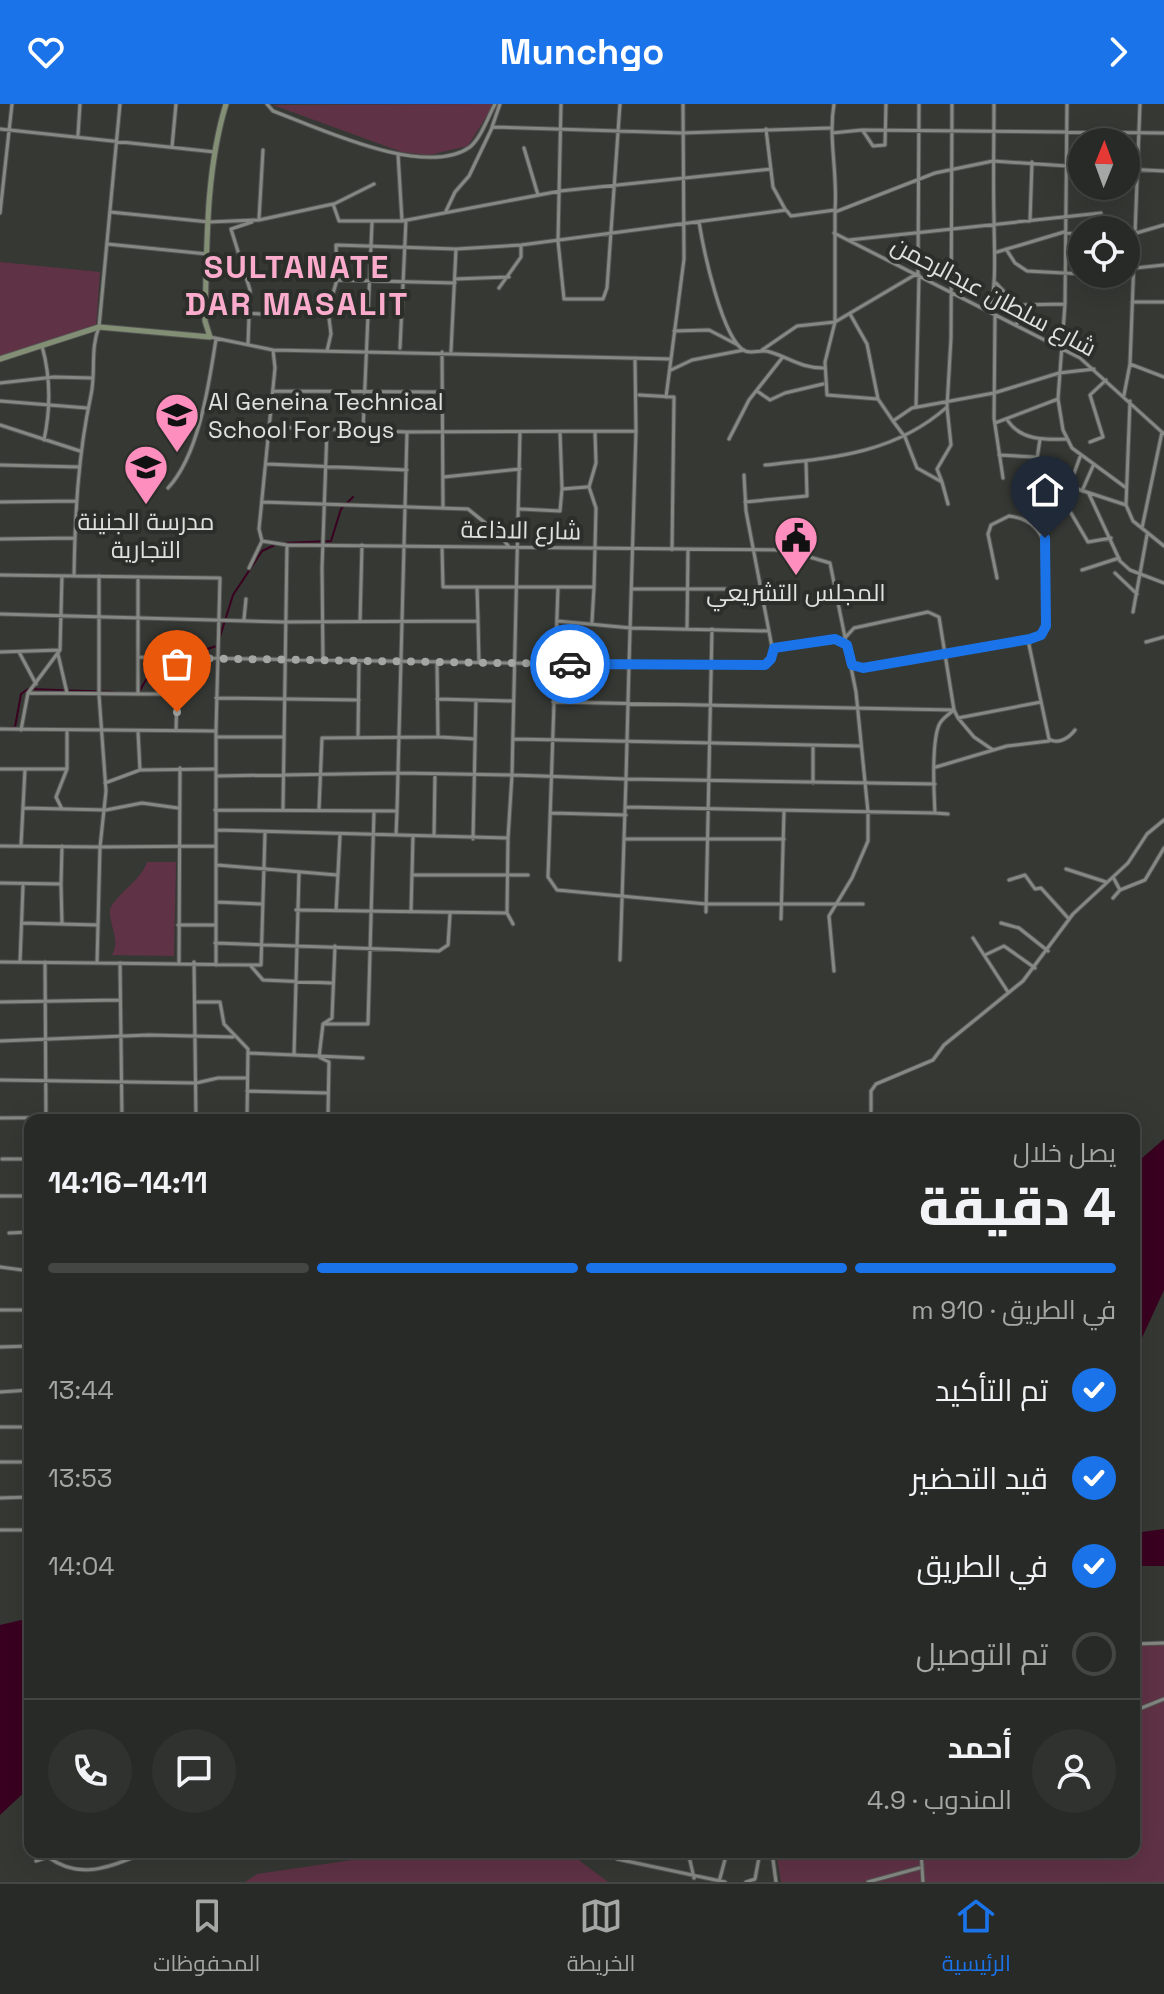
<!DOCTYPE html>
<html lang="ar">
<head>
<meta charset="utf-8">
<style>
	body { margin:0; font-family:"Space Grotesk",Cairo,sans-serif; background:#30322f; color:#f1f3f6; direction:rtl; height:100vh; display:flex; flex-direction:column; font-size:30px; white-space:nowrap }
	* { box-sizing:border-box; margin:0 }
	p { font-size:26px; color:#a5a7a7 }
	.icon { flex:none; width:44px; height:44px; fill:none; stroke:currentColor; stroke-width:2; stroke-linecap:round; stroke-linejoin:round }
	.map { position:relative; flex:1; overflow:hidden; direction:ltr }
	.details { position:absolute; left:24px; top:1010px; width:1116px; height:744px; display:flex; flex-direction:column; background:#282a27; border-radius:16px; box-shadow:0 8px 32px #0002,0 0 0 2px #444644; direction:rtl }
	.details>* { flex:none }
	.needle { width:52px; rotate:1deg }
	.fabs { position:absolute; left:1068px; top:24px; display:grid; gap:16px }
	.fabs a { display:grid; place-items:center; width:72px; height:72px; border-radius:50%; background:#282a27; box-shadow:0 8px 32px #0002,0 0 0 2px #444644; font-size:40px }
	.pin { position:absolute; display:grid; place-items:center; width:68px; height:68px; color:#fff; margin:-82px -34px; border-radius:50% 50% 50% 0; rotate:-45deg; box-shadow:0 0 8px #0007 }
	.pin .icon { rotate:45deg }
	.courier { position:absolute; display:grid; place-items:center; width:80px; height:80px; margin:-40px; border:6px solid #1a73e8; border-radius:50%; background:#fff; color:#222; box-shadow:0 2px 10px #0007 }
	.overview em { font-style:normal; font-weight:800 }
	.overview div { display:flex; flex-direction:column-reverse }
	.overview { display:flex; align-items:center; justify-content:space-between; height:136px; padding:0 24px }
	h1 { font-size:52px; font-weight:800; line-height:60px }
	.bar { display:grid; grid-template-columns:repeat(4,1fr); gap:12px 8px; align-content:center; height:96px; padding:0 24px }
	.bar i { height:10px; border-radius:6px; background:#444644 }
	.bar .on { background:#1a73e8 }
	.bar p { grid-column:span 4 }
	.line { display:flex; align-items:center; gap:20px; padding:0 24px; border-top:2px solid #444644 }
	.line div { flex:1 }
	.round { display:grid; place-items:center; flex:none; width:84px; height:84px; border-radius:42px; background:#30322f }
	ol { padding:0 24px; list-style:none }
	li { display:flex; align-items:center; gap:24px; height:88px }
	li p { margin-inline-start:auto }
	li .icon { padding:8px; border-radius:50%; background:#1a73e8; color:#fff; stroke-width:4 }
	li:last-child { color:#a5a7a7 }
	li i { width:44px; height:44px; border:4px solid #444644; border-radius:50% }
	header { display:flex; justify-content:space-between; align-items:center; height:104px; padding:0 24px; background:#1a73e8; color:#fff; font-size:36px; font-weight:800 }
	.menu { display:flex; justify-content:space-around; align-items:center; height:112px; border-top:2px solid #444644; background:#282a27; font-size:22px; color:#a5a7a7 }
	.menu a { display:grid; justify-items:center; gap:4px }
	.menu .on { color:#1a73e8 }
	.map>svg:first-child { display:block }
	.green { fill:#603246 }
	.water { fill:#3a0120 }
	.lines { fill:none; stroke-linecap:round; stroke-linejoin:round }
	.stream { stroke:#3a0120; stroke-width:2 }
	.minor-casing { stroke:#545553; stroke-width:5 }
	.secondary-casing { stroke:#545553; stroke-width:7 }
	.minor { stroke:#858883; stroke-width:3 }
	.secondary { stroke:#828f75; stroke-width:5 }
	.done { stroke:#a4a6a3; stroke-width:8; stroke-dasharray:0 14.4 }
	.route { stroke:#1a73e8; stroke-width:10 }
	.labels { text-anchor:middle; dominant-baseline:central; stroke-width:8; stroke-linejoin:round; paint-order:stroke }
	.street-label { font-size:24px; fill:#e0e1df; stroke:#2c2e2a }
	.poi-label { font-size:24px; fill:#e0e1df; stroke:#2c2e2a }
	.district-label { font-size:32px; font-weight:bold; letter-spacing:2px; fill:#fbaccc; stroke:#2c2e2a }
</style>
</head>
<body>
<header><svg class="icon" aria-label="forward" viewBox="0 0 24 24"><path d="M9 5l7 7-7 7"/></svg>Munchgo<svg class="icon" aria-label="heart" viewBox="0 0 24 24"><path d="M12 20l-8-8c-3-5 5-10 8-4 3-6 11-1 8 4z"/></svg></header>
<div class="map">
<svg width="1164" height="1778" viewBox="0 0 1164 1778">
	<rect width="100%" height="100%" fill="#363834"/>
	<path class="green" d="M 494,0 L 468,42 L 429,51 L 402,48 L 273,1 Z
		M 0,158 L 100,168 L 96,223 L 0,253 Z
		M 147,758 L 176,758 L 174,852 L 112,851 C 121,835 109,823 110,805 C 119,787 140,778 147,758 Z
		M 1164,1538 L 1164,1778 L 781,1778 L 776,1748 L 1134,1748 L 1134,1539 Z
		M 406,1748 L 576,1748 L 580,1757 L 608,1778 L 245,1778 L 257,1770 Z"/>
	<path class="water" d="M 1164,1035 L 1164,1186 L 1134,1251 L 1134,1061 Z
		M 1164,1425 L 1164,1462 L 1134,1462 L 1134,1429 Z
		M 30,1514 L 30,1683 L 0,1711 L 0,1521 Z"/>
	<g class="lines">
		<path class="stream" d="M 283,439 L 331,437 L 341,405 L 353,393
			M 181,553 L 217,542 L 233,491 L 262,447 L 277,440
			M 139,588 L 150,569 L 175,555
			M 7,624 L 15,623 L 21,590 L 28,585 L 115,588"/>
		<g class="minor-casing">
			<path id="minor" d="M 267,0 L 273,7 C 319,24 425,75 470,43 C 481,34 488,13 495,0
				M 500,0 L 492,23 L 682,29 L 830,24
				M 561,0 L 558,137 L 564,195 L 603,195 L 607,184 L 620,0
				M 1067,0 L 1065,200 L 1058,295 L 1063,326 L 1072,344 L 1125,383
				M 0,25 L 215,48
				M 766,25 L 773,83 L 785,105
				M 863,27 L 873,42 L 885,41 L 886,0
				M 832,29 L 862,26 L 1164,29
				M 78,31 L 80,0
				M 172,43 L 176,0
				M 524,44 L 538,91
				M 398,50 L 402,117
				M 1126,65 L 1164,67
				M 334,100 L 374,80
				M 835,106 L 835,218 L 825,258 L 827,291 L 878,295 L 893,317 L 912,304 L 994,289 L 1059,269 L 1094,265
				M 446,107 L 455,88 L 469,72 L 492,24
				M 110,108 L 209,118 L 259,116 L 333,100 L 339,117 L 402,117 L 560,87 L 771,65
				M 835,108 L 935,69 L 993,57 L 1082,63
				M 0,109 L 12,0
				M 259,115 L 263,46
				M 1030,117 L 1032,58
				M 699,118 C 703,143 722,236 745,247 C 752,250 762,245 770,248 C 790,254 801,264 823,264
				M 834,129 L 1080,254 L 1164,330
				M 1126,132 L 1164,121
				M 849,136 L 1101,109
				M 107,140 L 207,150
				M 1006,145 L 1015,159 L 1027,167 L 1082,170
				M 997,148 L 1064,128 L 1082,132
				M 1126,165 L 1164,161
				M 455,175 L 509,173
				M 337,176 L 455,179
				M 996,179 L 1017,201 L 1017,222
				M 499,184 L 521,153 L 521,141
				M 1132,198 L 1164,198
				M 1017,201 L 1065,200
				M 205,206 L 289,212 L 301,202 L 331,190
				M 990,208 C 997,175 994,147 994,114 C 993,76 994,38 994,0
				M 850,210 L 867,240 L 878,295
				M 995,211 L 994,314 L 1003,374
				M 674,227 L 709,226 L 738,241
				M 210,233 L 273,246 L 671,255 L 666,293
				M 248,240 L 250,186 L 231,125 L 252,118
				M 42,242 C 51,274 51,303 44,336
				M 400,244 L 406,116
				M 273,246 L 275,264 L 259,425 L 262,437 L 287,441 L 786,446 L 830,459 L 856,588 L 868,708 L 868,737 L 852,774 L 829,812 L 834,867
				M 762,246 L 797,222 L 835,218 L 918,169 L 919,0
				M 327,247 L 331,230 L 328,206 L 337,176 L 336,141 L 456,145 L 521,141 L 786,106 L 791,112 L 835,106 C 838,70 828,35 834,0
				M 451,247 L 456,145
				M 442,248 L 443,402
				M 671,255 L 684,155 L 683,0
				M 1130,260 L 1164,273
				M 671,266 L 692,256 L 744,246
				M 0,279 L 54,273 L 92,274
				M 274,287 L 442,288
				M 757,287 L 770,296 L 785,289 L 823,280
				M 639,291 L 674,293 L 672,446
				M 1124,291 L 1130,260 L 1140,0
				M 0,297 L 87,304
				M 1130,297 L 1126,401 L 1133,417 L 1164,442
				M 916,303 L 919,171
				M 893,317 L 905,333 L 917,364 L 942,378 L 948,400
				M 1008,317 C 1021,336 1044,336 1066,335
				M 995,319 L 1058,295
				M 0,321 L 80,347
				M 271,323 L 407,328 L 636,327 L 635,254
				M 363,327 L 372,119
				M 560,328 L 562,384
				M 729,335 L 749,296 L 782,254
				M 1040,335 L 1034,375 L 1059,379 L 1126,401
				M 1090,338 L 1103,333 L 1090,291 L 1106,276
				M 999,351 L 1035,353
				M 1080,353 L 1064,397 L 1088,438 L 1111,434
				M 267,360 L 407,366
				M 0,361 L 79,363
				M 765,361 C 832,354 894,350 947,303
				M 744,371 L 746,407 L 772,543 L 781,545 L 843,536
				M 444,373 L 520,365
				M 942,378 L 937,365 L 951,341 L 947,303 L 951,234 L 952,0
				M 168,384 C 199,351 209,280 216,235
				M 1082,387 L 1093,362
				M 1089,390 L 1120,457 L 1130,466 L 1164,479
				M 0,398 L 76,397
				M 262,398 L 468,405 L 499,430 L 509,443
				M 745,398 L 807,392 L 806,357
				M 520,405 L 560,407 L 562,385 L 587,383
				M 1142,424 L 1162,328
				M 0,435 L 75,434
				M 442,443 L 443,483 L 558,483 L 548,773 L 557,786 L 706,800 L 863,800
				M 249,464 L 262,437
				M 1082,466 L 1119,454
				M 1115,469 L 1137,490
				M 0,471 L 220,474 L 216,627 L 0,625
				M 74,472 C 75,410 78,351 91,291 C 96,268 90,245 99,223 L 120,0
				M 138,473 L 138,590 L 177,590 L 176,627
				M 477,483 L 478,516
				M 558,483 L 594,483 L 596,404 L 589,383 L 596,359 L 595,328
				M 632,485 L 760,485
				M 1133,508 L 1147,431
				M 0,510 L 283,518 L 478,517 L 479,558
				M 244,515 L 246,495
				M 557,517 L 631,524 L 768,527
				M 360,518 L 362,441
				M 592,518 L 594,483
				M 687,525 L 688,446
				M 843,536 L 854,524 L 928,508 L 939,513 L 954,606 C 950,609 943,614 940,619 C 931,635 934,691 935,709 L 948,710
				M 1028,536 L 1049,635 C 1058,641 1069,634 1075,626
				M 1146,538 L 1164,533
				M 0,548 L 60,546
				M 19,548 L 36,580
				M 58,550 L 67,589
				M 139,553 L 629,561 L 636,327
				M 323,556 L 322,464 L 327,326
				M 852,561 L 863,564 L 1041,531 L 1046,522 C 1043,483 1064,418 1009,412 L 991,421 L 988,430 L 997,474
				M 28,589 L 138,590
				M 177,590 L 177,554
				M 216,594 L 359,596
				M 437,595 L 513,597
				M 553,598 L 954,606 L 958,614 L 1041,598
				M 958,614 L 974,633 L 993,646
				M 21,626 L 28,589 L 60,546 L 62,472
				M 138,627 L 140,666
				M 358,631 L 359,557
				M 216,633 L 284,633
				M 439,633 L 475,635
				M 513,635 L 860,642
				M 813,642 L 813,679
				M 936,663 L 1007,642 L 1049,637
				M 0,665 L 67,665 L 56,693 L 62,705
				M 67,665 L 67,628
				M 216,672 L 399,669 L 512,671 L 520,328
				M 105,679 L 140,666 L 214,665
				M 626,703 L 934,709
				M 23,704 L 106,706 L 142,699 L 178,704
				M 283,705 L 287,441
				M 319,705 L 322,634 L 438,633 L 437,558
				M 215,706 L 397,707 L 407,328
				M 551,709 L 626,711
				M 216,726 L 508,734 L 512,671 L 626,675 L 629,561 L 765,561 L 771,555 L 774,544
				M 396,731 L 397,707
				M 434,732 L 435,670
				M 473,735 L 476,596
				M 625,735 L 784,735
				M 21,741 L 25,665
				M 0,742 L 100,743 L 106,687 L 99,591 L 99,472
				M 217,761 L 337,771
				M 1066,765 L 1106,778
				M 413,771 L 528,771
				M 1113,773 L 1120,786
				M 1009,776 L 1025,771 L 1035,785 L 1041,784 L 1069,815
				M 0,779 L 61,780 L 62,742
				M 61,780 L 62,820
				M 1113,794 L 1120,786 L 1145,776 L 1164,744
				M 216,798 L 262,800
				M 296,806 L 507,809 L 513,820
				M 336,807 L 340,731
				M 411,808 L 413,732
				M 706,808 L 712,525
				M 507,809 L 508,734
				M 781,815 L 784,707
				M 22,819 L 98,821
				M 1001,819 L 1019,824 L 1048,847
				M 178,821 L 215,821
				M 973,834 L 1008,888
				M 215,839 L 439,847 L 448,841 L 450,810
				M 985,851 L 1004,842 L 1035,864
				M 620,856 L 626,675 L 935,680
				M 0,858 L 97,859 L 100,743 L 216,742
				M 20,858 L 23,782
				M 45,858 L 46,1016
				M 179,858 L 180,664
				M 194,858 L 196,1016
				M 97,859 L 261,861 L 265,729
				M 120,859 L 122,1016
				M 216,861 L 216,627
				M 250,861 L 263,876 L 331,879
				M 0,898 L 120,896
				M 197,898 L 220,898 L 224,920 L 248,945 L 247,1016
				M 323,920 L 368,920 L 374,707
				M 0,937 L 149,931 L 233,933
				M 249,949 L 363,954
				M 294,951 L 299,769
				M 0,976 L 196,979 L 218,974 L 247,974
				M 247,987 L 327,989
				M 871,1007 L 871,987 L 876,980 L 933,956 L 944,941 L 1023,877 L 1073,810 L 1128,759 L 1147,730 L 1164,716
				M 0,1014 L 247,1012
				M 322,1016 L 328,1010 L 329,958 L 319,953 L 323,920 L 332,914 L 335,842
				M 2,1055 L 30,1055
				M 0,1092 L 30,1092
				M 9,1129 L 30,1128
				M 0,1163 L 30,1167
				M 0,1206 L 30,1206
				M 0,1243 L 30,1242
				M 0,1288 L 30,1286
				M 0,1323 L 30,1323
				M 0,1358 L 30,1358
				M 0,1394 L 30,1393
				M 0,1426 L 30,1426
				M 1134,1540 L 1164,1539
				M 1134,1607 L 1164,1595
				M 616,1748 L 617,1755 L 725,1778
				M 688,1748 L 694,1774
				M 772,1748 L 776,1778
				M 921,1748 L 923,1778
				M 36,1757 L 48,1753 C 82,1778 112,1761 148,1748
				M 719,1778 L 727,1748
				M 746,1778 L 755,1775 L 760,1748
				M 868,1778 L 919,1764"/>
		</g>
		<g class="secondary-casing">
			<path id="secondary" d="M 0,255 L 99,223 L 210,233 L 205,217 C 207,146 205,69 226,0"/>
		</g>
		<use href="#minor" class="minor"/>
		<use href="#secondary" class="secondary"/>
	</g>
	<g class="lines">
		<path class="done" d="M 177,608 L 177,554 L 570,560"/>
		<path class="route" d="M 570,560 L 765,561 L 771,555 L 774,544 L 835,535 L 847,541 L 852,561 L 863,564 L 1030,535 L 1041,531 L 1046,522 L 1045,434"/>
	</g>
	<defs>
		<g id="university-pin" transform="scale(2.3)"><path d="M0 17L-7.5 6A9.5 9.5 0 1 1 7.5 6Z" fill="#fe8ebe" stroke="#2c2e2a"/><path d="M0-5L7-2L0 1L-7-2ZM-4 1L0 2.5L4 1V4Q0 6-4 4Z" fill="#111"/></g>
		<g id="civic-pin" transform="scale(2.3)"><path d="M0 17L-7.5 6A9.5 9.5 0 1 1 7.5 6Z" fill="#fe8ebe" stroke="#2c2e2a"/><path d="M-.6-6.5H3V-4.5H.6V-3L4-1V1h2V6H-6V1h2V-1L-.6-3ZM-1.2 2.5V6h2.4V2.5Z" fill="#111"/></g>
	</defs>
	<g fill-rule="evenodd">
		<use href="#university-pin" x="177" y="311"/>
		<use href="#university-pin" x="146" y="363"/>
		<use href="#civic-pin" x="796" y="434"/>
	</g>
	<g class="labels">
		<g class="street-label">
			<text transform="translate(994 192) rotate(28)">شارع سلطان عبدالرحمن</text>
			<text transform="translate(521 426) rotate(1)">شارع الاذاعة</text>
		</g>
		<g class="poi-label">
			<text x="208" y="297" text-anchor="start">Al Geneina Technical<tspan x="208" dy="28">School For Boys</tspan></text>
			<text x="146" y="417">مدرسة الجنينة<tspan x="146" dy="28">التجارية</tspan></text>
			<text x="796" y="488">المجلس التشريعي</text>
		</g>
		<g class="district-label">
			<text x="297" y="163">SULTANATE<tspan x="297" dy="37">DAR MASALIT</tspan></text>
		</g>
	</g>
</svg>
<div class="fabs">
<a><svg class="needle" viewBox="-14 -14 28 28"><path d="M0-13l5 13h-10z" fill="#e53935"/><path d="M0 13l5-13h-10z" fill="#a5a7a7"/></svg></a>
<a><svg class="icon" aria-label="locate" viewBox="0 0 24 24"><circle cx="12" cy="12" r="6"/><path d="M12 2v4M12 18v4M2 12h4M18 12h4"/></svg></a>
</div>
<div class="pin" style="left:177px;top:608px;background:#ea580c"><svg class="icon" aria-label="bag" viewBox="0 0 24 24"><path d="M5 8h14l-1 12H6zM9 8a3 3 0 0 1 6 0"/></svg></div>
<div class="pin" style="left:1045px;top:434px;background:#1f2937"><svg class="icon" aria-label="home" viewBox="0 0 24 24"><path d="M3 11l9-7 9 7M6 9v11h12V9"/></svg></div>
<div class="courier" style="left:570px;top:560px"><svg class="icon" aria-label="car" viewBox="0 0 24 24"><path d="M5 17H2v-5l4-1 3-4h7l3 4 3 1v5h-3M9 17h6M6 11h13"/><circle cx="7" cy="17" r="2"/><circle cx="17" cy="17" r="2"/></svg></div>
<section class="details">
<div class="overview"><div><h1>4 دقيقة</h1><p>يصل خلال</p></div><em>14:11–14:16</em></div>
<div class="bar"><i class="on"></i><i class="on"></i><i class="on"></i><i></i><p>في الطريق · 910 m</p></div>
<ol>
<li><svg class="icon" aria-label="check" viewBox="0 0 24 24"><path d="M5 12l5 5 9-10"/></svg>تم التأكيد<p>13:44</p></li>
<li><svg class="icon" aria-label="check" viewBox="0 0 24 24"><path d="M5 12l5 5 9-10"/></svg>قيد التحضير<p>13:53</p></li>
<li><svg class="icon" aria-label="check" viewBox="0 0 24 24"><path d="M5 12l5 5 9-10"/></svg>في الطريق<p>14:04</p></li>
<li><i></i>تم التوصيل</li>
</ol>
<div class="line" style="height:144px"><a class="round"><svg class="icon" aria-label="person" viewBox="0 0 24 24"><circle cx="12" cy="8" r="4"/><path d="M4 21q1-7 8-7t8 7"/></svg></a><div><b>أحمد</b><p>المندوب · 4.9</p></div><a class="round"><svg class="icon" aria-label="chat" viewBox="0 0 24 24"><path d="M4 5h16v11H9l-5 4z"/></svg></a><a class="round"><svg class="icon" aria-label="phone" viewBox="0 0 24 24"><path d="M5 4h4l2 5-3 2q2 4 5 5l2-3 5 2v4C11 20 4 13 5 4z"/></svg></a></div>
</section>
</div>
<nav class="menu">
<a class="on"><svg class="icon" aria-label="home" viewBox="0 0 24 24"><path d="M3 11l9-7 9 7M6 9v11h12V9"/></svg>الرئيسية</a>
<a><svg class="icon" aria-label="map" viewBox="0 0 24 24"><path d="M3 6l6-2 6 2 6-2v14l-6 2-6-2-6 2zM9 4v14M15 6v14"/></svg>الخريطة</a>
<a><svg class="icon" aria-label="saved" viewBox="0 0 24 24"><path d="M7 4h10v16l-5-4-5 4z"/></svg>المحفوظات</a>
</nav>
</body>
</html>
